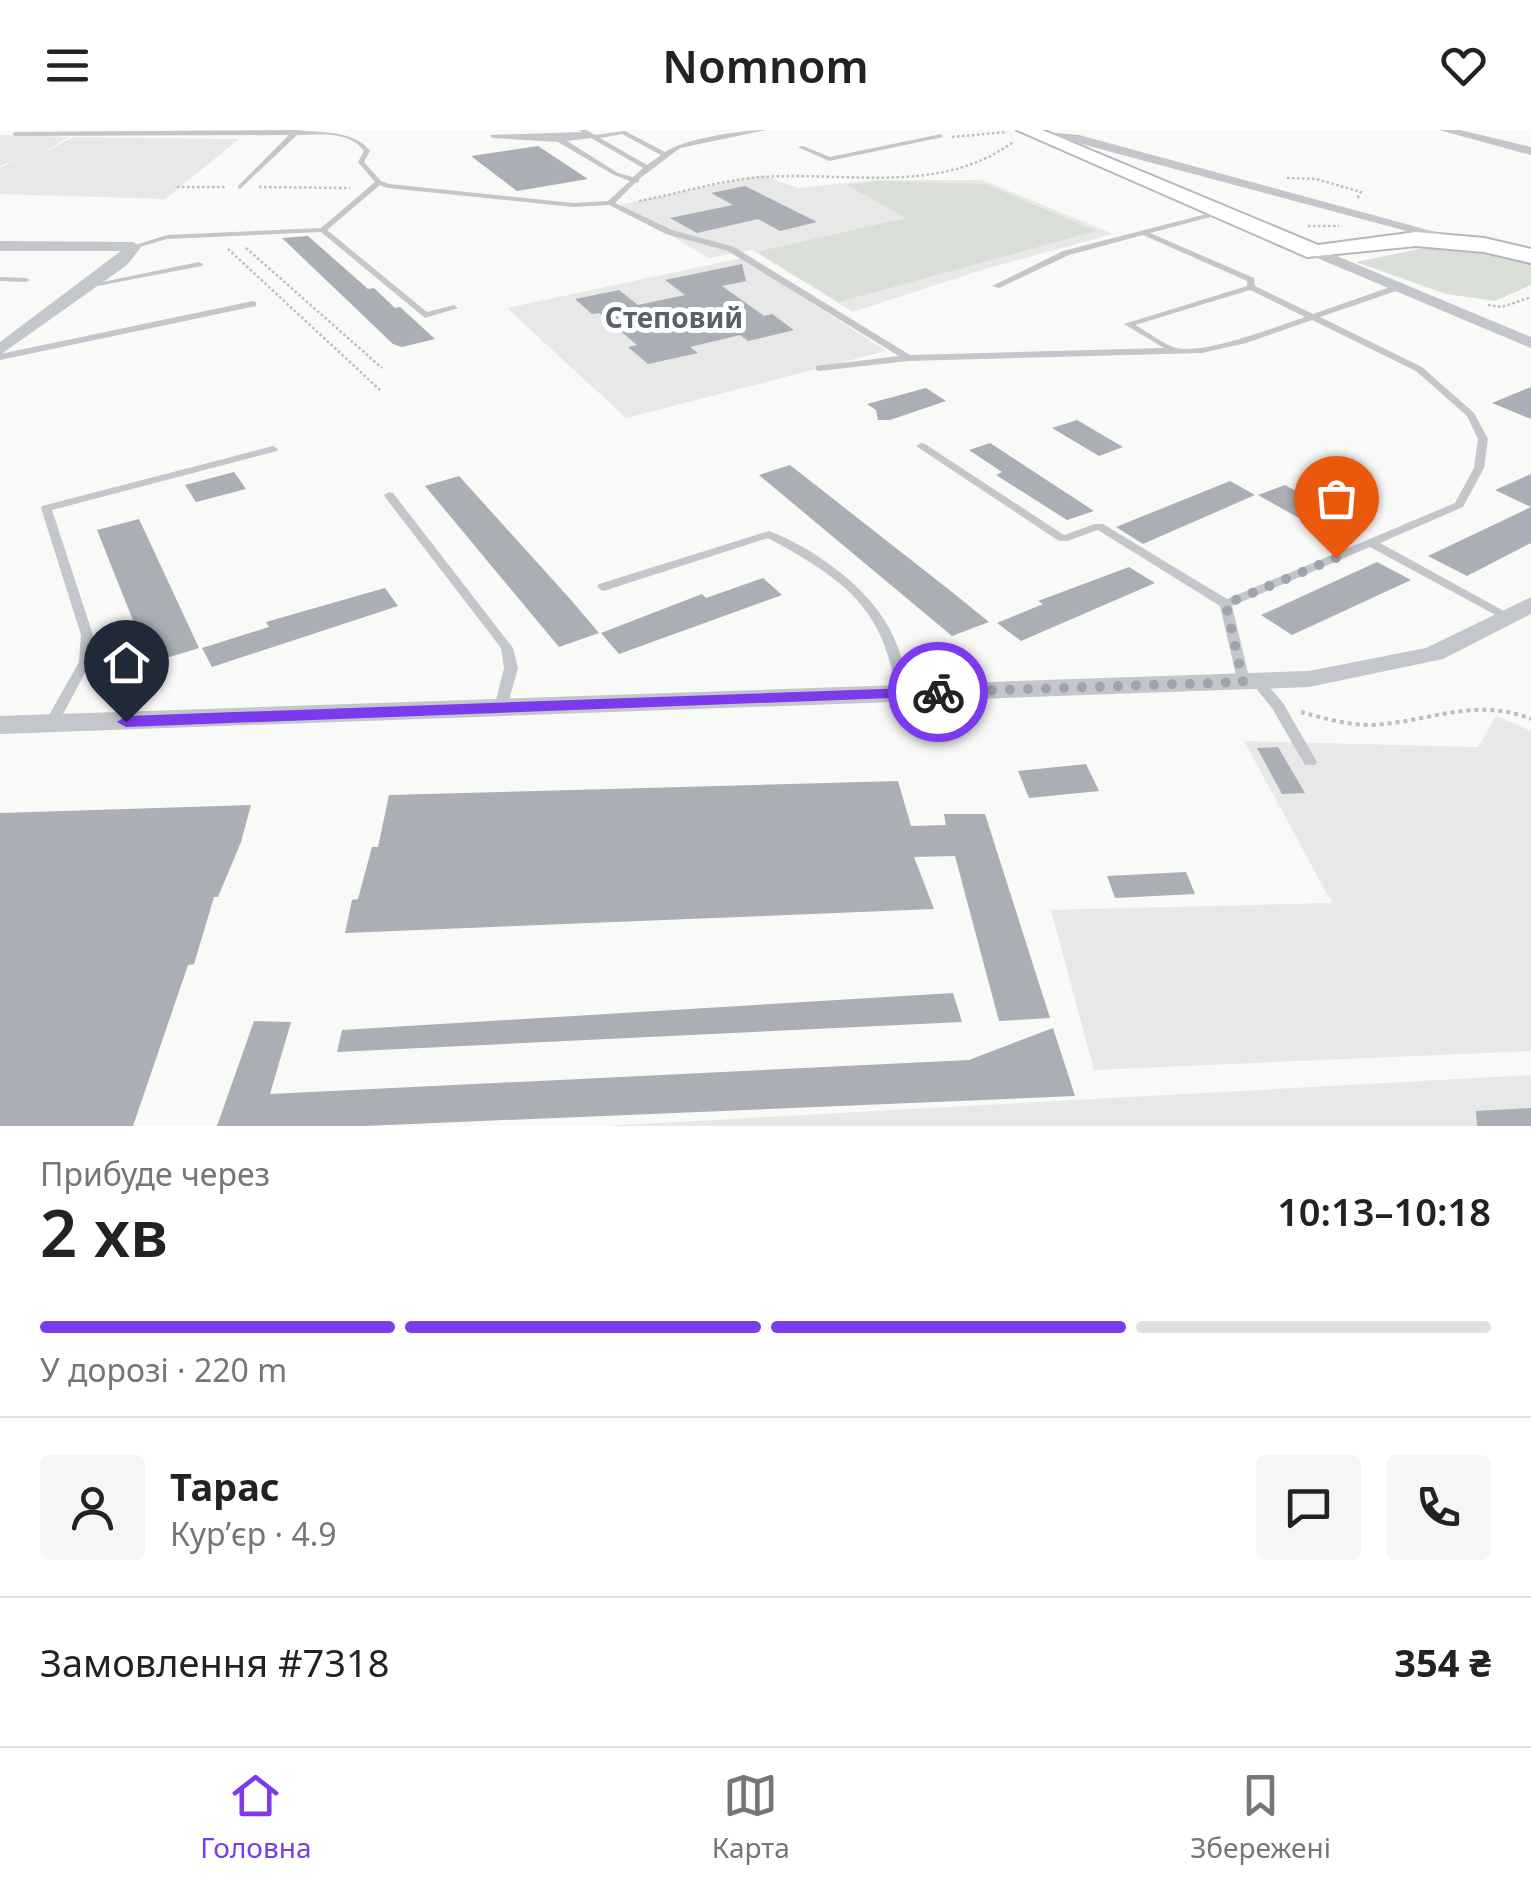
<!DOCTYPE html>
<html lang="uk">
<head>
<meta charset="utf-8">
<style>
	body { margin:0; font-family:"Noto Sans",sans-serif; background:#f6f6f6; color:#222; height:100vh; display:flex; flex-direction:column; font-size:38px; white-space:nowrap }
	* { box-sizing:border-box; margin:0 }
	p { font-size:32px; color:#767676 }
	.icon { flex:none; width:55px; height:55px; fill:none; stroke:currentColor; stroke-width:2; stroke-linecap:round; stroke-linejoin:round }
	.map { position:relative; height:996px; overflow:hidden }
	.side { display:flex; flex-direction:column; background:#fff; flex:1 }
	.side>* { flex:none }
	.pin { position:absolute; display:grid; place-items:center; width:85px; height:85px; color:#fff; margin:-102px -42px; border-radius:50% 50% 50% 0; rotate:-45deg; box-shadow:0 0 10px #0007 }
	.pin .icon { rotate:45deg }
	.courier { position:absolute; display:grid; place-items:center; width:100px; height:100px; margin:-50px; border:8px solid #7c3aed; border-radius:50%; background:#fff; color:#222; box-shadow:0 2px 12px #0007 }
	.summary em { font-style:normal; font-weight:600 }
	.summary div { display:flex; flex-direction:column-reverse }
	.summary { display:flex; align-items:center; justify-content:space-between; height:170px; padding:0 40px }
	h1 { font-size:65px; font-weight:600; line-height:75px }
	.bar { display:grid; grid-template-columns:repeat(4,1fr); gap:15px 10px; align-content:center; height:120px; padding:0 40px }
	.bar i { height:12px; border-radius:8px; background:#e0e0e0 }
	.bar .active { background:#7c3aed }
	.bar p { grid-column:span 4 }
	.line { display:flex; align-items:center; gap:25px; padding:0 40px; border-top:2px solid #e0e0e0 }
	.line div { flex:1 }
	.round { display:grid; place-items:center; flex:none; width:105px; height:105px; border-radius:10px; background:#f6f6f6 }
	header { display:flex; justify-content:space-between; align-items:center; height:130px; padding:0 40px; background:#fff; font-size:45px; font-weight:600 }
	.tabs { display:flex; justify-content:space-around; align-items:center; height:140px; border-top:2px solid #e0e0e0; background:#fff; font-size:28px; color:#767676 }
	.tabs a { display:grid; justify-items:center; gap:5px }
	.tabs .active { color:#7c3aed }
	.map>svg:first-child { display:block }
	.built { fill:#e7e8e7 }
	.green { fill:#d9ded7 }
	.building { fill:#a9afb5 }
	.lines { fill:none; stroke-linecap:round; stroke-linejoin:round }
	.secondary-casing { stroke:#b4b8bd; stroke-width:4 }
	.path-far1 { stroke:#bbbdc0; stroke-width:2.5; stroke-dasharray:2.5 2.5; stroke-linecap:butt }
	.path { stroke:#bbbdc0; stroke-width:4; stroke-dasharray:4 4; stroke-linecap:butt }
	.lane { fill:#c3c6ca; fill-rule:evenodd }
	.street { fill:#c3c6ca; fill-rule:evenodd }
	.secondary { fill:#fff; fill-rule:evenodd }
	.route { fill:#7c3aed }
	.done { stroke:#9da4ad; stroke-width:10; stroke-dasharray:0 18 }
	.labels { text-anchor:middle; dominant-baseline:central; stroke-width:10; stroke-linejoin:round; paint-order:stroke }
	.far-quarter-label { font-size:28px; font-weight:bold; fill:#59616b; stroke:#fff }
</style>
</head>
<body>
<header><svg class="icon" aria-label="menu" viewBox="0 0 24 24"><path d="M4 6h16M4 12h16M4 18h16"/></svg>Nomnom<svg class="icon" aria-label="heart" viewBox="0 0 24 24"><path d="M12 20l-8-8c-3-5 5-10 8-4 3-6 11-1 8 4z"/></svg></header>
<div class="map">
<svg width="1531" height="996" viewBox="0 0 1531 996">
	<rect width="100%" height="100%" fill="#f9f9f7"/>
	<path class="built" d="M 0,5 L 69,7 L 33,28 L 73,7 L 239,9 L 165,69 L 0,64 L 0,38 L 20,27 L 0,36 Z
		M 762,45 L 798,58 L 877,50 L 982,50 L 1113,104 L 981,140 L 853,182 L 752,120 L 709,128 L 619,75 Z
		M 742,128 L 886,221 L 626,288 L 507,178 Z
		M 1496,586 L 1531,601 L 1531,921 L 1094,940 L 1051,780 L 1332,773 L 1244,611 L 1478,617 Z
		M 1531,945 L 1531,996 L 604,996 Z"/>
	<path class="green" d="M 881,51 L 985,54 L 1096,101 L 839,172 L 757,122 L 906,88 L 847,55 Z
		M 1428,117 L 1486,123 L 1531,134 L 1531,155 L 1495,171 L 1446,164 L 1356,132 Z"/>
	<path class="building" d="M 538,16 L 588,49 L 517,61 L 471,26 Z
		M 745,56 L 817,92 L 780,101 L 758,89 L 697,103 L 670,88 L 733,75 L 711,63 Z
		M 308,106 L 368,159 L 374,158 L 395,178 L 400,177 L 435,209 L 402,217 L 393,214 L 282,108 Z
		M 742,134 L 746,151 L 722,156 L 764,186 L 772,184 L 794,200 L 748,211 L 740,205 L 690,217 L 698,223 L 648,234 L 628,217 L 637,215 L 599,183 L 592,184 L 575,169 L 619,160 L 638,175 L 685,165 L 665,150 Z
		M 1531,257 L 1531,289 L 1492,273 Z
		M 926,258 L 946,271 L 890,290 L 878,290 L 876,280 L 867,274 Z
		M 1077,290 L 1123,317 L 1099,326 L 1052,298 Z
		M 990,313 L 1094,381 L 1067,390 L 1026,364 L 996,345 L 1002,342 L 969,320 Z
		M 790,335 L 952,462 L 989,492 L 952,506 L 759,345 Z
		M 234,342 L 246,359 L 196,372 L 185,355 Z
		M 1531,344 L 1531,413 L 1467,446 L 1428,426 L 1531,377 L 1495,360 Z
		M 459,346 L 571,470 L 599,503 L 559,517 L 425,356 Z
		M 1230,351 L 1255,365 L 1143,414 L 1116,397 Z
		M 1285,355 L 1349,390 L 1322,401 L 1258,365 Z
		M 139,389 L 199,518 L 150,533 L 97,400 Z
		M 1377,432 L 1411,450 L 1292,505 L 1261,485 Z
		M 1129,437 L 1155,453 L 1021,511 L 997,493 L 1043,474 L 1038,471 Z
		M 763,448 L 782,465 L 619,524 L 601,503 L 702,464 L 706,468 Z
		M 385,458 L 398,476 L 212,537 L 202,518 L 269,497 L 266,492 Z
		M 1278,617 L 1305,663 L 1282,664 L 1257,618 Z
		M 1086,634 L 1099,661 L 1029,668 L 1018,641 Z
		M 898,651 L 911,696 L 946,695 L 944,684 L 985,684 L 1050,888 L 999,891 L 955,726 L 914,727 L 934,779 L 345,803 L 352,770 L 358,769 L 372,717 L 378,717 L 389,665 Z
		M 251,675 L 241,712 L 218,767 L 214,767 L 194,834 L 188,835 L 133,996 L 0,996 L 0,683 Z
		M 1186,742 L 1195,764 L 1115,768 L 1107,746 Z
		M 953,863 L 962,892 L 337,922 L 342,900 Z
		M 254,891 L 291,892 L 270,964 L 969,930 L 1053,898 L 1075,966 L 365,996 L 217,996 Z
		M 1531,978 L 1531,996 L 1477,996 L 1476,981 Z"/>
	<g class="lines">
		<g class="secondary-casing">
			<path id="secondary" d="M 1017,0 L 1042,0 L 1318,115 L 1416,102 L 1484,108 L 1531,119 L 1531,133 L 1484,122 L 1416,116 L 1307,127 Z"/>
		</g>
		<path class="path-far1" d="M 952,7 L 1007,2
			M 1287,48 L 1316,49 L 1361,62 L 1357,69
			M 177,57 L 225,57
			M 259,57 L 350,58
			M 639,71 C 676,64 714,52 752,48 C 839,39 937,68 1013,12
			M 1308,96 L 1339,96
			M 246,118 L 382,238
			M 228,119 L 380,260
			M 1488,175 L 1502,177 L 1531,167"/>
		<path class="path" d="M 1301,582 C 1323,588 1347,595 1370,595 C 1427,593 1474,566 1531,589"/>
		<path class="lane" d="M 296,0 C 322,3 354,0 370,21 L 364,32 L 381,51 L 389,54 L 573,73 L 608,71 L 630,51 L 614,45 L 558,12 L 492,8 L 490,5 L 582,2 L 579,0 L 586,0 L 595,5 L 625,1 L 665,22 C 684,9 741,0 766,0 L 680,18 L 639,49 L 639,52 L 635,53 L 615,73 L 672,100 L 734,117 L 910,225 L 1164,218 L 1124,194 L 1247,156 L 1247,151 L 1143,105 L 1069,125 L 999,158 L 992,156 L 1063,121 L 1222,80 L 1222,84 L 1150,103 L 1254,148 L 1255,156 L 1313,184 L 1393,156 L 1399,156 L 1399,160 L 1320,187 L 1422,237 L 1474,283 L 1488,309 L 1484,338 L 1463,377 L 1380,413 L 1513,486 L 1507,490 L 1503,489 L 1370,417 L 1232,476 L 1250,551 L 1248,554 L 1238,554 L 1220,476 L 1098,400 L 1067,411 L 1059,411 L 916,316 L 921,313 L 925,314 L 1064,405 L 1095,394 L 1103,394 L 1227,469 L 1455,373 L 1474,338 L 1478,309 L 1467,286 L 1416,241 L 1312,190 L 1246,213 L 1202,223 L 908,231 L 819,241 L 816,240 L 816,236 L 899,226 L 728,121 L 666,104 L 609,75 L 573,77 L 388,58 L 380,55 L 327,100 L 427,182 L 454,175 L 458,178 L 425,188 L 321,102 L 167,109 L 133,119 L 129,117 L 167,105 L 321,98 L 375,52 L 358,32 L 364,21 C 349,0 319,5 297,5 L 240,59 L 238,58 L 238,56 L 289,5 L 15,6 L 12,4 L 15,2 ZM 622,4 L 661,25 L 647,35 L 600,8 ZM 591,8 L 643,38 L 633,47 L 618,43 L 567,11 ZM 1250,160 L 1305,187 C 1276,197 1204,225 1176,218 C 1165,215 1146,201 1135,195 Z
			M 941,4 L 943,7 L 829,31 L 798,17 L 803,16 L 830,27 Z
			M 199,132 L 203,134 L 202,136 L 87,158 L 83,156 Z
			M 0,147 L 26,148 L 30,150 L 26,152 L 0,151 Z
			M 253,171 L 256,172 L 256,176 L 0,230 L 0,224 Z
			M 273,316 L 278,319 L 277,321 L 52,380 L 93,505 L 91,532 L 56,597 L 46,597 L 44,594 L 79,532 L 81,505 L 41,378 L 42,376 Z
			M 389,362 L 393,363 L 513,518 L 518,538 L 506,581 L 501,582 L 494,578 L 504,538 L 501,518 L 385,367 L 384,365 Z
			M 769,401 C 811,417 861,452 885,491 C 899,513 905,539 912,564 L 910,567 L 900,567 L 898,564 C 892,539 886,512 872,490 C 849,452 806,429 768,408 L 607,460 L 603,461 L 597,457 L 599,454 Z
			M 1257,547 L 1262,548 L 1283,573 L 1317,632 L 1315,635 L 1305,635 L 1272,578 L 1250,551 Z"/>
		<path class="street" d="M 1023,0 L 1079,5 L 1472,112 L 1459,115 L 1074,12 L 1024,4 Z
			M 1439,0 L 1460,0 L 1531,17 L 1531,25 Z
			M 0,111 L 133,112 L 141,117 L 127,135 L 0,225 L 0,212 L 121,121 L 0,121 Z
			M 1310,119 L 1320,119 L 1531,207 L 1531,218 L 1310,125 Z
			M 1531,467 L 1531,484 L 1443,529 L 1309,557 L 0,604 L 0,586 L 1309,541 L 1426,518 Z"/>
		<use href="#secondary" class="secondary"/>
	</g>
	<path class="route" d="M 938,557 L 947,562 L 944,566 L 126,597 L 117,592 L 126,586 Z"/>
	<g class="lines">
		<path class="done" d="M 938,562 L 1243,552 L 1226,474 L 1336,428"/>
	</g>
	<g class="labels">
		<g class="far-quarter-label">
			<text x="674" y="187">Степовий</text>
		</g>
	</g>
</svg>
<div class="pin" style="left:1336px;top:428px;background:#ea580c"><svg class="icon" aria-label="bag" viewBox="0 0 24 24"><path d="M5 8h14l-1 12H6zM9 8a3 3 0 0 1 6 0"/></svg></div>
<div class="pin" style="left:126px;top:592px;background:#1f2937"><svg class="icon" aria-label="home" viewBox="0 0 24 24"><path d="M3 11l9-7 9 7M6 9v11h12V9"/></svg></div>
<div class="courier" style="left:938px;top:562px"><svg class="icon" aria-label="bike" viewBox="0 0 24 24"><circle cx="6" cy="16" r="4"/><circle cx="18" cy="16" r="4"/><path d="M6 16l4-8h5l3 8M10 8l3 8H6M13 5h3"/></svg></div>
</div>
<section class="side">
<div class="summary"><div><h1>2 хв</h1><p>Прибуде через</p></div><em>10:13–10:18</em></div>
<div class="bar"><i class="active"></i><i class="active"></i><i class="active"></i><i></i><p>У дорозі · 220 m</p></div>
<div class="line" style="height:180px"><a class="round"><svg class="icon" aria-label="person" viewBox="0 0 24 24"><circle cx="12" cy="8" r="4"/><path d="M4 21q1-7 8-7t8 7"/></svg></a><div><b>Тарас</b><p>Кур’єр · 4.9</p></div><a class="round"><svg class="icon" aria-label="chat" viewBox="0 0 24 24"><path d="M4 5h16v11H9l-5 4z"/></svg></a><a class="round"><svg class="icon" aria-label="phone" viewBox="0 0 24 24"><path d="M5 4h4l2 5-3 2q2 4 5 5l2-3 5 2v4C11 20 4 13 5 4z"/></svg></a></div>
<div class="line" style="height:130px"><div>Замовлення #7318</div><b>354 ₴</b></div>
</section>
<nav class="tabs">
<a class="active"><svg class="icon" aria-label="home" viewBox="0 0 24 24"><path d="M3 11l9-7 9 7M6 9v11h12V9"/></svg>Головна</a>
<a><svg class="icon" aria-label="map" viewBox="0 0 24 24"><path d="M3 6l6-2 6 2 6-2v14l-6 2-6-2-6 2zM9 4v14M15 6v14"/></svg>Карта</a>
<a><svg class="icon" aria-label="saved" viewBox="0 0 24 24"><path d="M7 4h10v16l-5-4-5 4z"/></svg>Збережені</a>
</nav>
</body>
</html>
